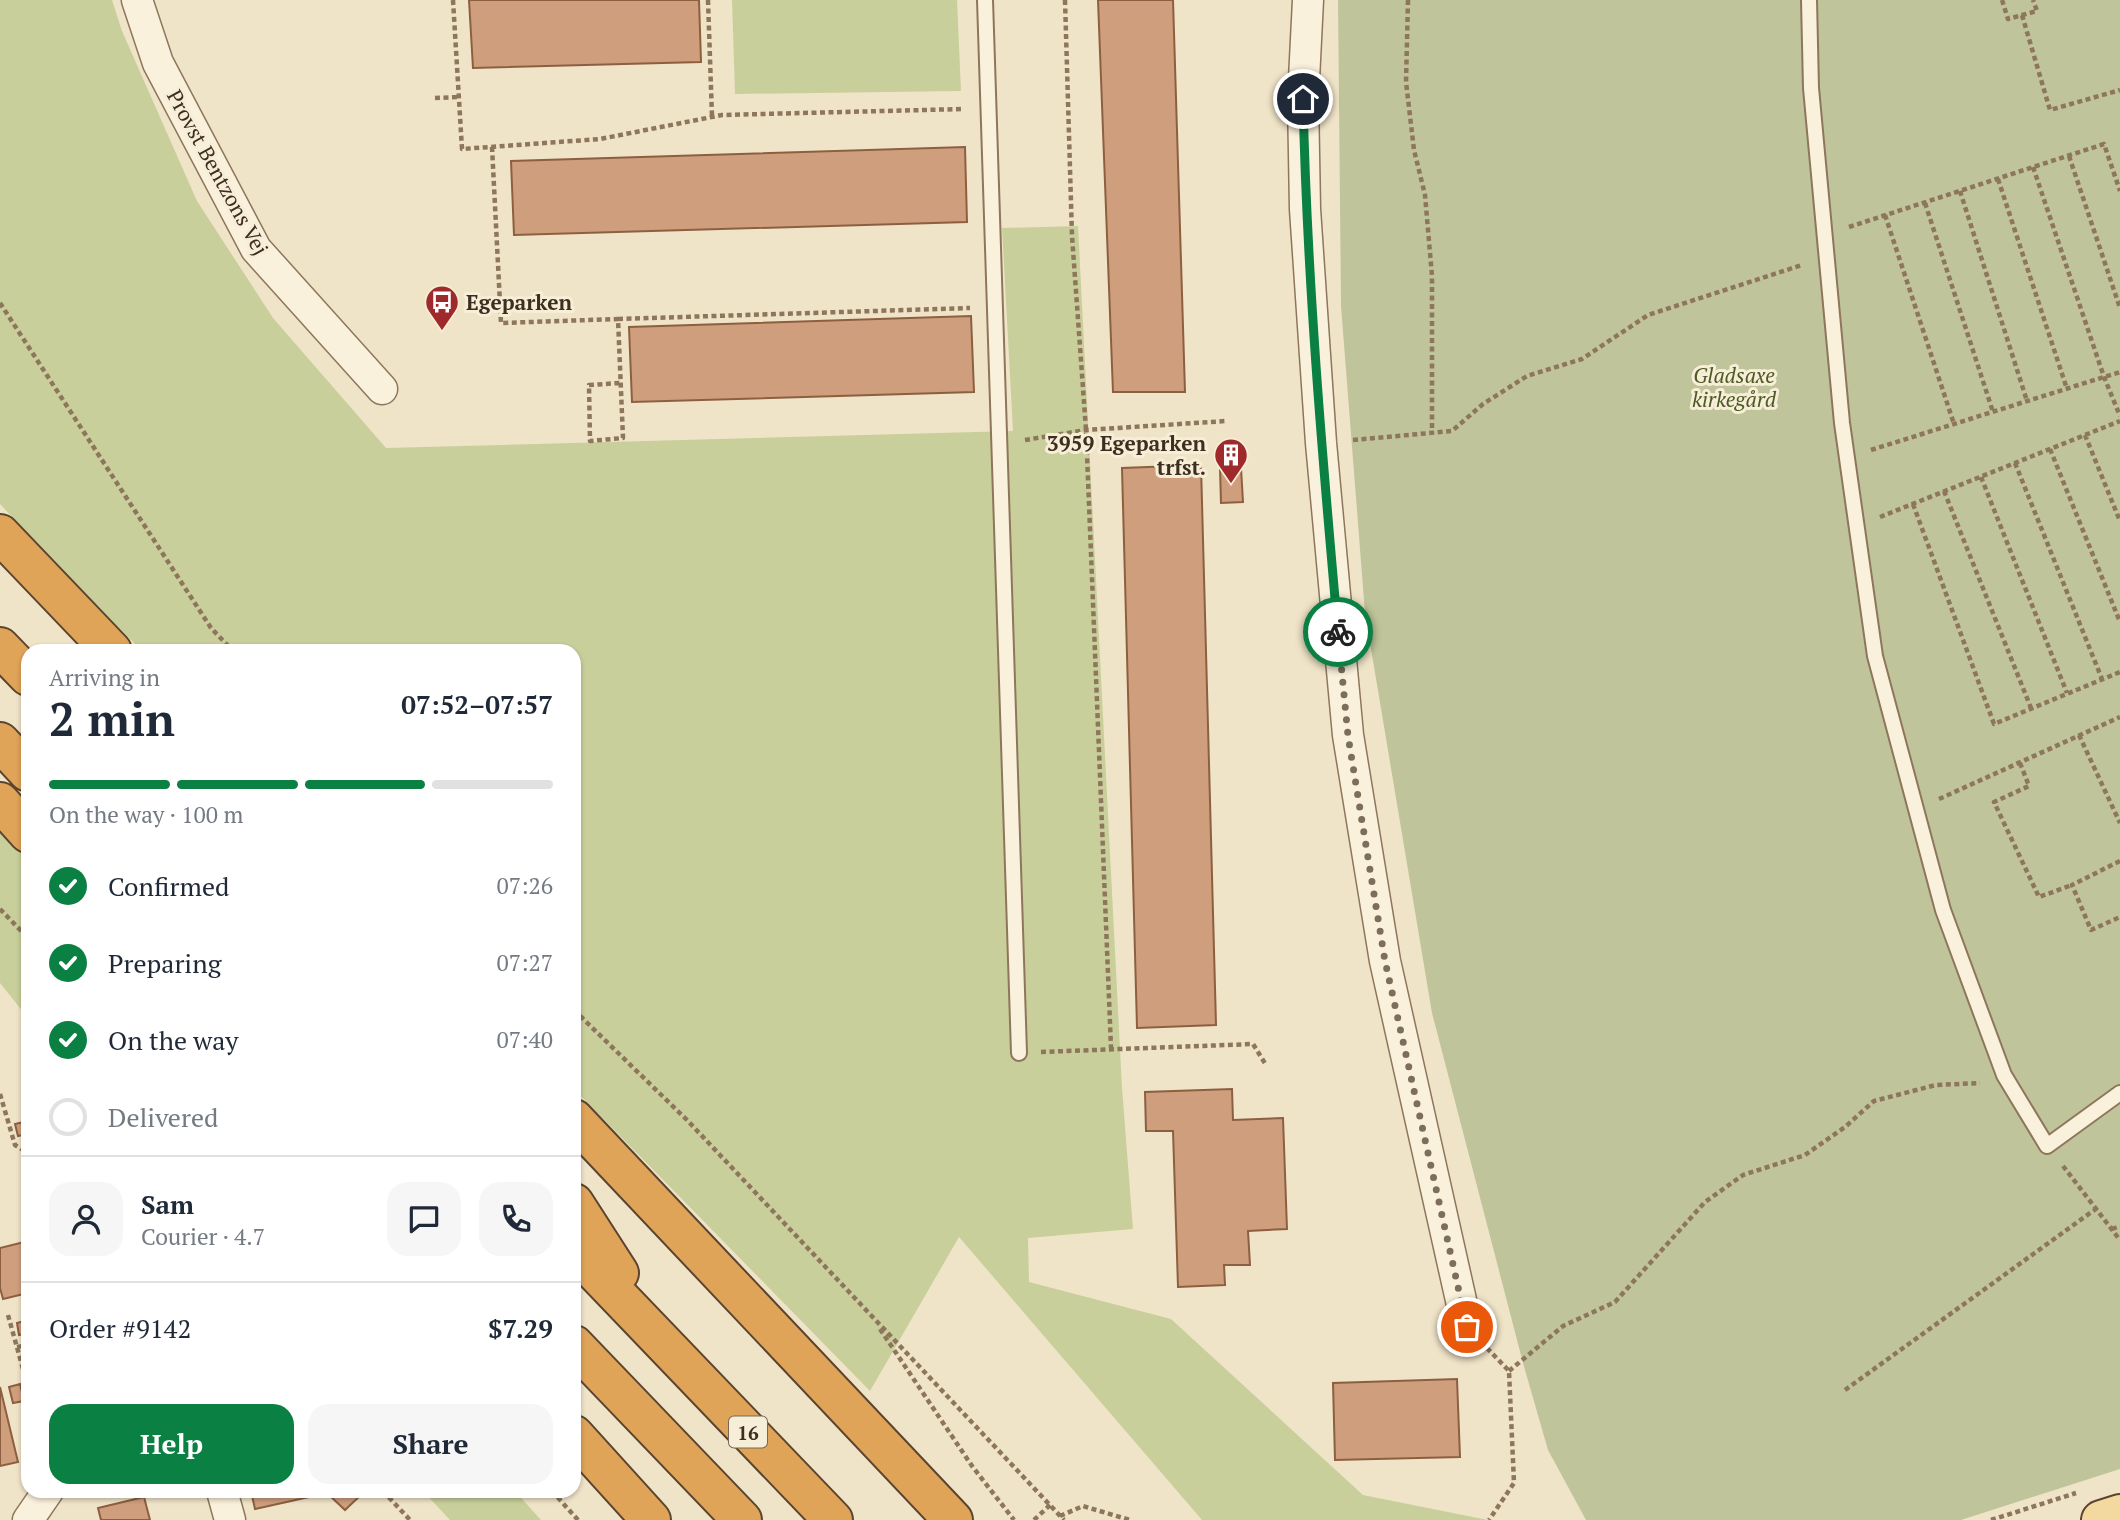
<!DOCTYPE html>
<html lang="en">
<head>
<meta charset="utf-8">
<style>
	body { margin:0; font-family:"PT Serif",serif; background:#f6f6f7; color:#1f2937; height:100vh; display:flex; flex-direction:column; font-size:26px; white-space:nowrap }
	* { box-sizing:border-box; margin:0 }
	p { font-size:23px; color:#747a83 }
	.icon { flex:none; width:38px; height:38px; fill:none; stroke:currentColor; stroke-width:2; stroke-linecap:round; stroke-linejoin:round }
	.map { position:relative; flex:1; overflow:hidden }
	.drawer { position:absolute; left:21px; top:644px; width:560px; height:854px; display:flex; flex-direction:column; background:#fff; border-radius:21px; box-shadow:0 2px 5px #0004 }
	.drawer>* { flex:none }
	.pin { position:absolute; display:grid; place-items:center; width:60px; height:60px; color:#fff; margin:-30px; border:4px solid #fff; border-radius:50%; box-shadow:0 2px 7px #0007 }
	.courier { position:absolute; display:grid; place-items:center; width:70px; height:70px; margin:-35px; border:5px solid #0b8043; border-radius:50%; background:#fff; color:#222; box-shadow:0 2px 9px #0007 }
	.summary em { font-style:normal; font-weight:600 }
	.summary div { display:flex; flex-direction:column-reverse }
	.summary { display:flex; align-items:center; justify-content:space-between; height:119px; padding:0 28px }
	h1 { font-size:46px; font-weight:600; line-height:52px }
	.bar { display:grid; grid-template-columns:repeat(4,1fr); gap:10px 7px; align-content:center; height:84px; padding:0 28px }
	.bar i { height:9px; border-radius:5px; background:#e0e1e3 }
	.bar .active { background:#0b8043 }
	.bar p { grid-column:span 4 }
	.line { display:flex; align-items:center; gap:18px; padding:0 28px; border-top:2px solid #e0e1e3 }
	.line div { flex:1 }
	.round { display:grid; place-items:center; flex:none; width:74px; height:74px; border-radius:21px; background:#f6f6f7 }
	ol { padding:0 28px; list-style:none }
	li { display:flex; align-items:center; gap:21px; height:77px }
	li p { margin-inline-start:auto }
	li .icon { padding:7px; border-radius:50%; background:#0b8043; color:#fff; stroke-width:4 }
	li:last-child { color:#747a83 }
	li i { width:38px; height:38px; border:4px solid #e0e1e3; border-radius:50% }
	.action { display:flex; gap:14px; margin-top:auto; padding:14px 28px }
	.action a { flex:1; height:80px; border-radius:21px; background:#0b8043; color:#fff; font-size:28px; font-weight:600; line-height:80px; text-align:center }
	.action a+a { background:#f6f6f7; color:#1f2937 }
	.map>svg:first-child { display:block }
	.green { fill:#c9cf9b }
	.cemetery { fill:#bfc49a }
	.building { fill:#cf9f7d; stroke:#8d5f41; stroke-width:2 }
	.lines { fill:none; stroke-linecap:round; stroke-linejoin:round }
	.service-casing { stroke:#8d765c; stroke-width:18 }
	.minor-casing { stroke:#8d765c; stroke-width:33 }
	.primary-casing { stroke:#5b4430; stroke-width:42 }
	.motorway-casing { stroke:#5b4430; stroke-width:42 }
	.path { stroke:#8d765c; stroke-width:4.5; stroke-dasharray:5 3.5; stroke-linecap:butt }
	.service { stroke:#faf1dc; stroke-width:14 }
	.minor { stroke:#faf1dc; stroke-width:30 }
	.primary { stroke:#f3d9a0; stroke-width:38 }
	.motorway { stroke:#e0a458; stroke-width:38 }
	.done { stroke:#7c6e5b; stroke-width:7; stroke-dasharray:0 12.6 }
	.route { stroke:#0b8043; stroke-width:9 }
	.labels { text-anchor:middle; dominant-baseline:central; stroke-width:6; stroke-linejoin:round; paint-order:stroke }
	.shield { fill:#f7eed8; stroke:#756857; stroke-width:2 }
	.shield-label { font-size:19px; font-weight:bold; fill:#3d2e20 }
	.street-label { font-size:21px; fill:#3d2e20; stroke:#f7eed8 }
	.poi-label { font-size:21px; font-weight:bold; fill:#3d2e20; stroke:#f7eed8; text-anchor:start }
	.park-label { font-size:21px; font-style:italic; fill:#4d5a26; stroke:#f7eed8 }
</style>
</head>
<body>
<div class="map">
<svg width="2120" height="1520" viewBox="0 0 2120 1520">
	<rect width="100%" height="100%" fill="#f0e4c8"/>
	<path class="green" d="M 0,0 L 112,0 L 122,31 L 197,201 L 273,318 L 386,448 L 1013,431 L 1002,228 L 1078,226 L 1122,1088 L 1133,1229 L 1028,1238 L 1029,1282 L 1171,1319 L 1363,1495 L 1488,1520 L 1202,1520 L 959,1237 L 870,1391 L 574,1089 L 574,651 L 142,651 L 50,558 L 0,504 Z
		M 732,0 L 957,0 L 961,91 L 735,94 Z
		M 0,830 L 28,860 L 28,1018 L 0,983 Z
		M 423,1491 L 515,1491 L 541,1520 L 450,1520 Z"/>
	<path class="cemetery" d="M 1338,0 L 2120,0 L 2120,1469 L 1961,1520 L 1586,1520 L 1548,1450 L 1523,1363 L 1432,1013 L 1365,613 L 1341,306 Z"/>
	<path class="building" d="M 469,0 L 699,0 L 701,62 L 473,68 Z
		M 1098,0 L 1173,0 L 1185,392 L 1113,392 Z
		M 965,147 L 967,222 L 514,235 L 511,161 Z
		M 971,316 L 974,392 L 632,402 L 629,327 Z
		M 1201,465 L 1216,1025 L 1137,1028 L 1122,468 Z
		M 1220,468 L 1241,468 L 1243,502 L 1221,503 Z
		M 1232,1089 L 1233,1120 L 1283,1118 L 1287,1229 L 1248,1231 L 1250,1265 L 1224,1265 L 1225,1285 L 1178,1287 L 1173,1131 L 1146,1131 L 1145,1092 Z
		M 28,1121 L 28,1134 L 18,1136 L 15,1124 Z
		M 28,1241 L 28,1293 L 3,1299 L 0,1288 L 0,1248 Z
		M 28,1320 L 28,1333 L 19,1335 L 17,1323 Z
		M 1457,1379 L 1460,1457 L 1335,1460 L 1333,1383 Z
		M 20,1384 L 24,1401 L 13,1403 L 9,1387 Z
		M 0,1387 L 18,1462 L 0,1466 Z
		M 251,1491 L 365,1491 L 345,1510 L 327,1493 L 255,1509 Z
		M 144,1497 L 150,1520 L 101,1520 L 98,1508 Z"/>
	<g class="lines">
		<g class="service-casing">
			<path id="service" d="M 985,0 L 1019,1053
				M 1809,0 L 1811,88 L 1842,423 L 1875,656 L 1943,910 L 2004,1075 L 2047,1146 L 2120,1093"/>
		</g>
		<g class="minor-casing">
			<path id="minor" d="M 137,0 L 158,63 L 256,249 L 382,389
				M 1308,0 L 1303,99 L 1305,209 L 1321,443 L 1348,735 L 1385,961 L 1467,1327
				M 222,1491 L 230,1520
				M 28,1520 L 48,1491"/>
		</g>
		<g class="primary-casing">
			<path id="primary" d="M 2101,1520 L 2120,1514"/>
		</g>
		<g class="motorway-casing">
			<path id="motorway" d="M 0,534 L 112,651
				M 0,647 L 28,676
				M 0,742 L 28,772
				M 0,802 L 28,833
				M 574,1119 L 953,1520
				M 574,1203 L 619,1273
				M 574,1250 L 833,1520
				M 574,1345 L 742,1520
				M 574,1435 L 651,1520"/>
		</g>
		<path class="path" d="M 453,0 L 462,149 L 600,139 L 722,115 L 964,109
			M 708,0 L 712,117
			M 1065,0 L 1072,236 L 1086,430 L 1111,1048
			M 1408,0 L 1406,82 L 1414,150 L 1425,195 L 1432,276 L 1432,433
			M 2002,0 L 2008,19 L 2037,11 L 2033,0
			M 2022,15 L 2050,110 L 2120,90
			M 435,98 L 458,97
			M 492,147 L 501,323 L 618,319 L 623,438 L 590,441 L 589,385 L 620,383
			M 2069,156 L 2120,308
			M 2033,167 L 2104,377 L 2120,416
			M 1998,179 L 2067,389
			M 1960,191 L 2027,401
			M 1925,203 L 1993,412
			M 1885,215 L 1954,424
			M 1849,227 L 2104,144 L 2120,191
			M 0,303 L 211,628 L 233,651
			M 618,319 L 970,308
			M 2085,435 L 2120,521
			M 1025,440 L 1086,430 L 1226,421
			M 1353,440 L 1452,431 L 1483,404 L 1527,376 L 1582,359 L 1648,315 L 1802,265
			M 2050,449 L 2120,622
			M 1871,450 L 2120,372
			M 2015,463 L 2102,679
			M 1981,477 L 2067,693
			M 1944,491 L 2031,708
			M 1913,504 L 1994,724 L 2120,672
			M 1880,517 L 2120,421
			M 2079,735 L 2120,823
			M 2020,763 L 2029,786 L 1994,802 L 2039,897 L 2072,885
			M 1939,799 L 2120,717
			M 2120,861 L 2072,885 L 2091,930 L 2120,917
			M 0,909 L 28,938
			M 574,1010 L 687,1120 L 1064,1520
			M 1041,1052 L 1253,1044 L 1266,1065
			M 0,1094 L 15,1145 L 28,1153
			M 2063,1166 L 2120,1240
			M 2112,1229 L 2120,1226
			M 8,1315 L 28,1387
			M 880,1329 L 972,1466 L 1014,1520
			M 17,1347 L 28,1345
			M 1487,1348 L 1509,1371 L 1514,1483 L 1489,1520
			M 1509,1371 L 1563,1326 L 1615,1302 L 1705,1202 L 1743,1175 L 1805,1155 L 1845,1127 L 1874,1101 L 1936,1085 L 1980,1083
			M 1845,1390 L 2097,1208
			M 383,1491 L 410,1520
			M 552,1491 L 578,1520
			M 1060,1516 L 1083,1506 L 1130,1520
			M 1034,1520 L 1050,1505
			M 1991,1520 L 2076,1493"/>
		<use href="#service" class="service"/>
		<use href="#minor" class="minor"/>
		<use href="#primary" class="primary"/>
		<use href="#motorway" class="motorway"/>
	</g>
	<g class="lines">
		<path class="done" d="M 1338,632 L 1348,736 L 1385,961 L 1467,1327"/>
		<path class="route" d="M 1303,99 C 1307,277 1322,454 1338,632"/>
	</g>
	<defs>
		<g id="bus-pin" transform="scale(1.75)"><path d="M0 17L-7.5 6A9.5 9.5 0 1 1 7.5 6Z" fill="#9e2a2b" stroke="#f7eed8"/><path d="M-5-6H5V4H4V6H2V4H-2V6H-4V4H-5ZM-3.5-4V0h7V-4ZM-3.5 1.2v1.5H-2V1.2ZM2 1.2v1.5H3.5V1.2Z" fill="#fff"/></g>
		<g id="building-pin" transform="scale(1.75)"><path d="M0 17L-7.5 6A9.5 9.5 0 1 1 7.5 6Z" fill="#9e2a2b" stroke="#f7eed8"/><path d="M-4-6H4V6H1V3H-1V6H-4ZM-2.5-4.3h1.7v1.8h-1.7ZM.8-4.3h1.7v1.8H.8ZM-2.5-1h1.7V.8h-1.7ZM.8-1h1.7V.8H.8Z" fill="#fff"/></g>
	</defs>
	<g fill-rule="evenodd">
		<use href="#bus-pin" x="442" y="302"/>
		<use href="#building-pin" x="1231" y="455"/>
	</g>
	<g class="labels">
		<rect class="shield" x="729" y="1416.5" width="38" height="31" rx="5"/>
		<g class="shield-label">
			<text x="748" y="1432">16</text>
		</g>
		<g class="street-label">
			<text transform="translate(218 172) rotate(61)">Provst Bentzons Vej</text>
		</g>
		<g class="poi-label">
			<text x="466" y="302">Egeparken</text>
			<text x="1206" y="443" text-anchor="end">3959 Egeparken<tspan x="1206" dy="24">trfst.</tspan></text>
		</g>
		<g class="park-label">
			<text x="1734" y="375">Gladsaxe<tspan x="1734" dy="24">kirkegård</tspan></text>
		</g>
	</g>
</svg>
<div class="pin" style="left:1467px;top:1327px;background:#ea580c"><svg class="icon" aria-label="bag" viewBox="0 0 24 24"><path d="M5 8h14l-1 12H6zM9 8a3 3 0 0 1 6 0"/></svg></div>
<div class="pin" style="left:1303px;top:99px;background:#1f2937"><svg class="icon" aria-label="home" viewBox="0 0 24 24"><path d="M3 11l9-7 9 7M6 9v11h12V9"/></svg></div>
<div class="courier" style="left:1338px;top:632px"><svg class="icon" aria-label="bike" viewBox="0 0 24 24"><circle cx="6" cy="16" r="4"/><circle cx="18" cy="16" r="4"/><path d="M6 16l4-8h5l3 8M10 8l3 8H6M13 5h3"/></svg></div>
<section class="drawer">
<div class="summary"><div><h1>2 min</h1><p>Arriving in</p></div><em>07:52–07:57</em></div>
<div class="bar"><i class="active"></i><i class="active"></i><i class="active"></i><i></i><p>On the way · 100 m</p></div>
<ol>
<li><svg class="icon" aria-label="check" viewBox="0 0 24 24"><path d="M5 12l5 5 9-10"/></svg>Confirmed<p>07:26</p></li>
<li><svg class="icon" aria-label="check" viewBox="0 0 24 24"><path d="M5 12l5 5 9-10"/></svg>Preparing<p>07:27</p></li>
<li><svg class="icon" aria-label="check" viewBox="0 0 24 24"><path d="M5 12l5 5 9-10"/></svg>On the way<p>07:40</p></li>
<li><i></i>Delivered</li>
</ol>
<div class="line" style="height:126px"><a class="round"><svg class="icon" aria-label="person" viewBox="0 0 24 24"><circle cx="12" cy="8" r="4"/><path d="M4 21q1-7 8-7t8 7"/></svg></a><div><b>Sam</b><p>Courier · 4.7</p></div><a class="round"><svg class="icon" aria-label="chat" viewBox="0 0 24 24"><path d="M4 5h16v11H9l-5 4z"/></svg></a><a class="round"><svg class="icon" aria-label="phone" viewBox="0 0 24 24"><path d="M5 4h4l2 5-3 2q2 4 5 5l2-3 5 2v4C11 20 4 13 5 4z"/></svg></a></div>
<div class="line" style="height:91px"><div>Order #9142</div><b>$7.29</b></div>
<div class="action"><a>Help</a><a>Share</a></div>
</section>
</div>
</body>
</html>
